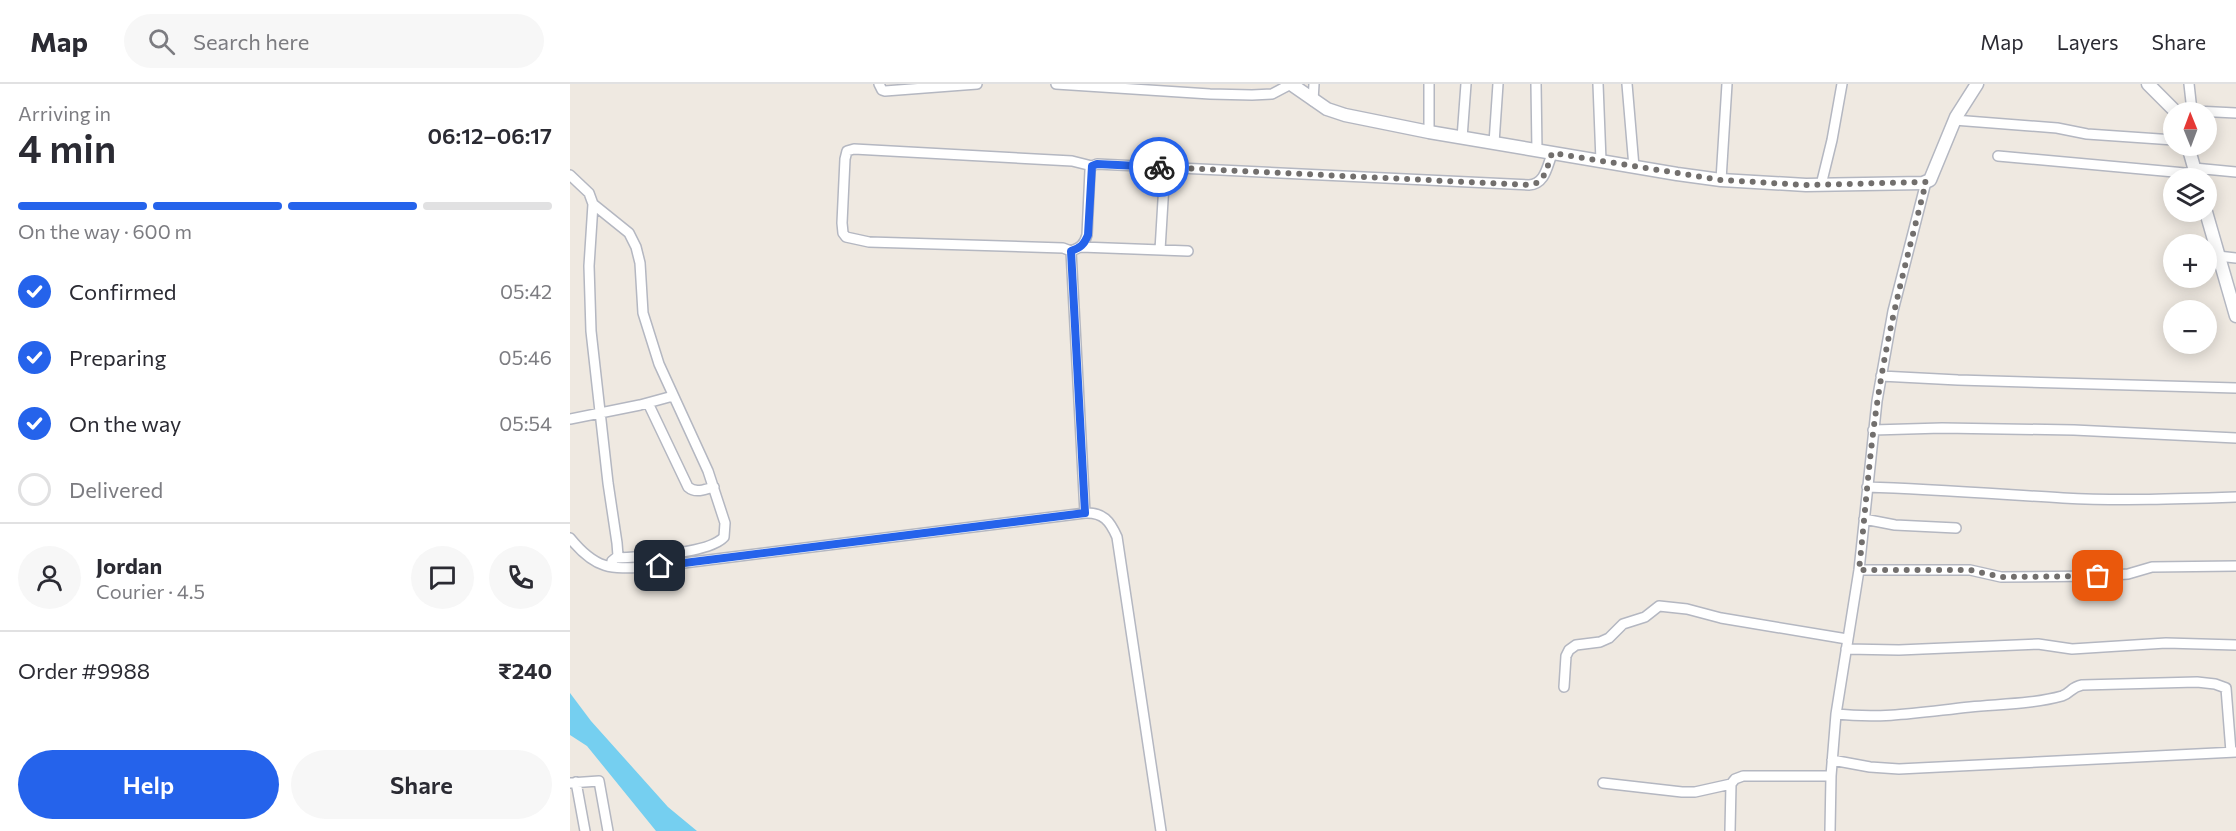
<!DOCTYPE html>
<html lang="en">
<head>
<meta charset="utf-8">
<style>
	body { margin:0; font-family:Commissioner,sans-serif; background:#f7f7f7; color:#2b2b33; height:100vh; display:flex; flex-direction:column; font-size:22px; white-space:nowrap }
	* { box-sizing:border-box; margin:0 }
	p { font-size:20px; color:#7c7c81 }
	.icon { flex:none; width:33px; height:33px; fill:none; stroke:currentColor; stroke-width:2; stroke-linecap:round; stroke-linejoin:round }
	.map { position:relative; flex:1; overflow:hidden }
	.sheet { display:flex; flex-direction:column; background:#fff; width:570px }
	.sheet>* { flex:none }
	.needle { width:39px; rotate:359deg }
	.fabs { position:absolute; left:1593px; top:18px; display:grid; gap:12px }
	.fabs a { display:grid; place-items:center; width:54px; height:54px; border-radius:50%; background:#fff; box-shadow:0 3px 15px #0003; font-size:30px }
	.pin { position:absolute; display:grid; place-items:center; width:51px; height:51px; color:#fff; margin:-26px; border-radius:12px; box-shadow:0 3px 9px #0006 }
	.courier { position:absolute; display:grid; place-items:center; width:60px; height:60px; margin:-30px; border:4px solid #2563eb; border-radius:50%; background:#fff; color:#222; box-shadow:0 2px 8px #0007 }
	.headline em { font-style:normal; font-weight:600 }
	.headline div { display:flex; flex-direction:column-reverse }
	.headline { display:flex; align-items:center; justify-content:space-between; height:102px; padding:0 18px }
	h1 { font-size:39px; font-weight:600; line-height:45px }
	.bar { display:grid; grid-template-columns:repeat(4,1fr); gap:9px 6px; align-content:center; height:72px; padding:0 18px }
	.bar i { height:8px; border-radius:4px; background:#e1e1e2 }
	.bar .current { background:#2563eb }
	.bar p { grid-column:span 4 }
	.line { display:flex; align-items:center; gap:15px; padding:0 18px; border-top:2px solid #e1e1e2 }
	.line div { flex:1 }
	.round { display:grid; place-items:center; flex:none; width:63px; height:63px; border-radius:32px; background:#f7f7f7 }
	ol { padding:0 18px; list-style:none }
	li { display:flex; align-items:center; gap:18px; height:66px }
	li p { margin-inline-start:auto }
	li .icon { padding:6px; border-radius:50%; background:#2563eb; color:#fff; stroke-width:4 }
	li:last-child { color:#7c7c81 }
	li i { width:33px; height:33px; border:3px solid #e1e1e2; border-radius:50% }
	.primary-button { display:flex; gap:12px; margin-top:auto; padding:12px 18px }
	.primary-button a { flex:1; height:69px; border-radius:36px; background:#2563eb; color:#fff; font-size:24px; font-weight:600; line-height:69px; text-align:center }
	.primary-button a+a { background:#f7f7f7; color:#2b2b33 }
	header { display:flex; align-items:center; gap:36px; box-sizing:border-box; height:84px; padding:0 30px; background:#fff; border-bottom:2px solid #e1e1e2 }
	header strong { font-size:28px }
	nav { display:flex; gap:33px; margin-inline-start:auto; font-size:21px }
	.search { width:420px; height:54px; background:#f7f7f7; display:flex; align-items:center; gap:15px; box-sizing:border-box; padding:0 21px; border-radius:33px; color:#7c7c81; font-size:22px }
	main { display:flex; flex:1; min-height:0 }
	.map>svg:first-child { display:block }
	.water { fill:#75cff0 }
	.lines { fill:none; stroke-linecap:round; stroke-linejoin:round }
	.street-casing { stroke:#b4b7c1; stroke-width:12 }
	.secondary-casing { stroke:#b4b7c1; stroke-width:15 }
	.street { stroke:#fff; stroke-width:9 }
	.secondary { stroke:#fff; stroke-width:12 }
	.done { stroke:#726f6d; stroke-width:6; stroke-dasharray:0 10.8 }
	.route { stroke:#2563eb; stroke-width:8 }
</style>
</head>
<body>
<header>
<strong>Map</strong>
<div class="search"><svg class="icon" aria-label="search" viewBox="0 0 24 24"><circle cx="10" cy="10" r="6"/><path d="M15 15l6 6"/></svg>Search here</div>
<nav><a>Map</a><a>Layers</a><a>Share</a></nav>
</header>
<main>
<section class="sheet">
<div class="headline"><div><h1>4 min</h1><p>Arriving in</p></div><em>06:12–06:17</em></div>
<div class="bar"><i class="current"></i><i class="current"></i><i class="current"></i><i></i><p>On the way · 600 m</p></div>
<ol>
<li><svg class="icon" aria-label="check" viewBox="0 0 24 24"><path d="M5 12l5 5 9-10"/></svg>Confirmed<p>05:42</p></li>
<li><svg class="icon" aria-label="check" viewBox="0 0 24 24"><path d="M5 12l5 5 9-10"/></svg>Preparing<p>05:46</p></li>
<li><svg class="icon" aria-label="check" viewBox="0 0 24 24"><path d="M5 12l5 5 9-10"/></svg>On the way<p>05:54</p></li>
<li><i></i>Delivered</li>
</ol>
<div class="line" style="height:108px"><a class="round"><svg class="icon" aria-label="person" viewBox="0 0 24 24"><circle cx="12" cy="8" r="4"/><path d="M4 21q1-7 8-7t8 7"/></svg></a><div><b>Jordan</b><p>Courier · 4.5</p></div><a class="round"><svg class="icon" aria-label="chat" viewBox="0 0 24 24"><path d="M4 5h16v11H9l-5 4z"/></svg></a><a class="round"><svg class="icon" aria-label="phone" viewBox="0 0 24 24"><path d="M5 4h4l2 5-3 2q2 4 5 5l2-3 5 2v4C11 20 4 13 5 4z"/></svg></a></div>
<div class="line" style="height:78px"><div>Order #9988</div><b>₹240</b></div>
<div class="primary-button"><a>Help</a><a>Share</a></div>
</section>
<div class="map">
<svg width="1666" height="747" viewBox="0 0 1666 747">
	<rect width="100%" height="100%" fill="#efe9e1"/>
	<path class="water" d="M 0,609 L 21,637 L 98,723 L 127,747 L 86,747 L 17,662 L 0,651 Z"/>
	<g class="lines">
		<g class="street-casing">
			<path id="street" d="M 309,0 L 312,6 L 315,7 L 407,0
				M 486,0 L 640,10 L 682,11 L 702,10 L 721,0
				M 966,0 L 967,67
				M 1028,0 L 1031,77
				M 1057,0 L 1064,83
				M 1619,0 L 1622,27
				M 743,17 L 744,0
				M 1605,26 L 1666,29
				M 1384,36 L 1487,44 L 1517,50 L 1604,56
				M 859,48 L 859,0
				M 892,54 L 896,0
				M 924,59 L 928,0
				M 1428,72 L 1626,90
				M 1624,84 L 1666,88
				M 0,91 L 19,109 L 23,120 L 19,182 L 21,247 L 38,399 L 47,459 L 48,472 L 42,477
				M 1151,96 L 1157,0
				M 1251,101 L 1262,56 L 1272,0
				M 23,120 L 59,149 L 66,163 L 70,179 L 73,229 L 89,280 L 138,387 L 155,439 L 154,453 C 139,470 70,473 46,474
				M 511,163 L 618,167
				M 590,166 L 595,83
				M 501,167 C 510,164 514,161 517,151 L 520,86 L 522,82 L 527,80 L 959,101 C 975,100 977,83 982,70
				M 1648,172 L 1666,174
				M 1311,292 L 1388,296 L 1666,304
				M 78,319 L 118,403 C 126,410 135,405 144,403
				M 0,335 L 70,321 L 103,312
				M 1303,346 L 1372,344 L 1504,346 L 1666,354
				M 1297,403 C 1362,405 1427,410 1493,414 C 1550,417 1608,415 1666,413
				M 515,429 L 501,167 L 493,164 L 299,158 L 276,153 L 273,149 L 272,139 L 275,75 L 277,67 L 284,65 L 502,77 L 522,82
				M 1294,435 L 1325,441 L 1386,444
				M 0,454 C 30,491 46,484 90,482 L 515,429 C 533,428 540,437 547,453 L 591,747
				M 1289,486 L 1400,486 L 1431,493 L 1528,492 L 1558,490 L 1582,483 L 1666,482
				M 1276,565 L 1329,566 L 1468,560 L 1502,565 L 1596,559 L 1666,561
				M 994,603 L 996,572 L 999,566 L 1006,561 L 1030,558 L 1039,554 L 1053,540 L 1075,533 L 1089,522 L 1117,525 L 1151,534 L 1277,555
				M 1266,630 C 1316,635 1352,628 1400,623 C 1430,620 1463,620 1492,612 C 1501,609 1501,603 1512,601 L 1627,598 L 1645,600 L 1656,604 L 1661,668
				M 1262,676 L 1300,683 L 1329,685 L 1666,668
				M 6,698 L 15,747
				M 0,699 L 29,697 L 38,747
				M 1033,699 L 1112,708 L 1125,708 L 1161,700
				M 1160,747 L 1161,700 L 1165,695 L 1173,692 L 1261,692
				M 1260,747 L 1261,692 L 1266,630 L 1289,486 L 1307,317 L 1323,227 L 1356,98"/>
		</g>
		<g class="secondary-casing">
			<path id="secondary" d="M 721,0 L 757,25 L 775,31 L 859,48 L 1107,90 L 1151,96 L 1236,101 L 1353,99 L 1360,96 L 1386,33 L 1407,0
				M 1578,0 L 1606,28
				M 1618,62 L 1627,94
				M 1636,128 L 1666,232"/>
		</g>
		<use href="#street" class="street"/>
		<use href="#secondary" class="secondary"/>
	</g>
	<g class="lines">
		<path class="done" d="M 589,83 L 959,101 C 975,100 977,83 982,69 L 1151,96 L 1236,101 L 1356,98 C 1340,163 1322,228 1311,295 C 1300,358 1296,422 1289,486 L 1400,486 L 1431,493 L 1528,492"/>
		<path class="route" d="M 90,482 L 515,429 L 501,167 C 510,164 514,161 518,151 L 522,82 L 527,80 L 589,83"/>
	</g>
</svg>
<div class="fabs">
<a><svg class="needle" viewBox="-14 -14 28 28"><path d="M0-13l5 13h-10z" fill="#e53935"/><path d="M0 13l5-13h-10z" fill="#7c7c81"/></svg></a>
<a><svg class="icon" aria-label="layers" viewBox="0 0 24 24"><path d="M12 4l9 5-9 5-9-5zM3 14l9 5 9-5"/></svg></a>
<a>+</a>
<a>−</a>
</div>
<div class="pin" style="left:1528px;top:492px;background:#ea580c"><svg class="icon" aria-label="bag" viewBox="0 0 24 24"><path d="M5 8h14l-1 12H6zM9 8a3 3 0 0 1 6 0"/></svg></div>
<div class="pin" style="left:90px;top:482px;background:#1f2937"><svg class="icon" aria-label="home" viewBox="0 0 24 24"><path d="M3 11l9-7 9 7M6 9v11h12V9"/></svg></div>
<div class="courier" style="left:589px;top:83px"><svg class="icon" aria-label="bike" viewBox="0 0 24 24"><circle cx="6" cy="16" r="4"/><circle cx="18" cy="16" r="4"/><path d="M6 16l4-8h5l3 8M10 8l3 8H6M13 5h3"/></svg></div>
</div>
</main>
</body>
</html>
